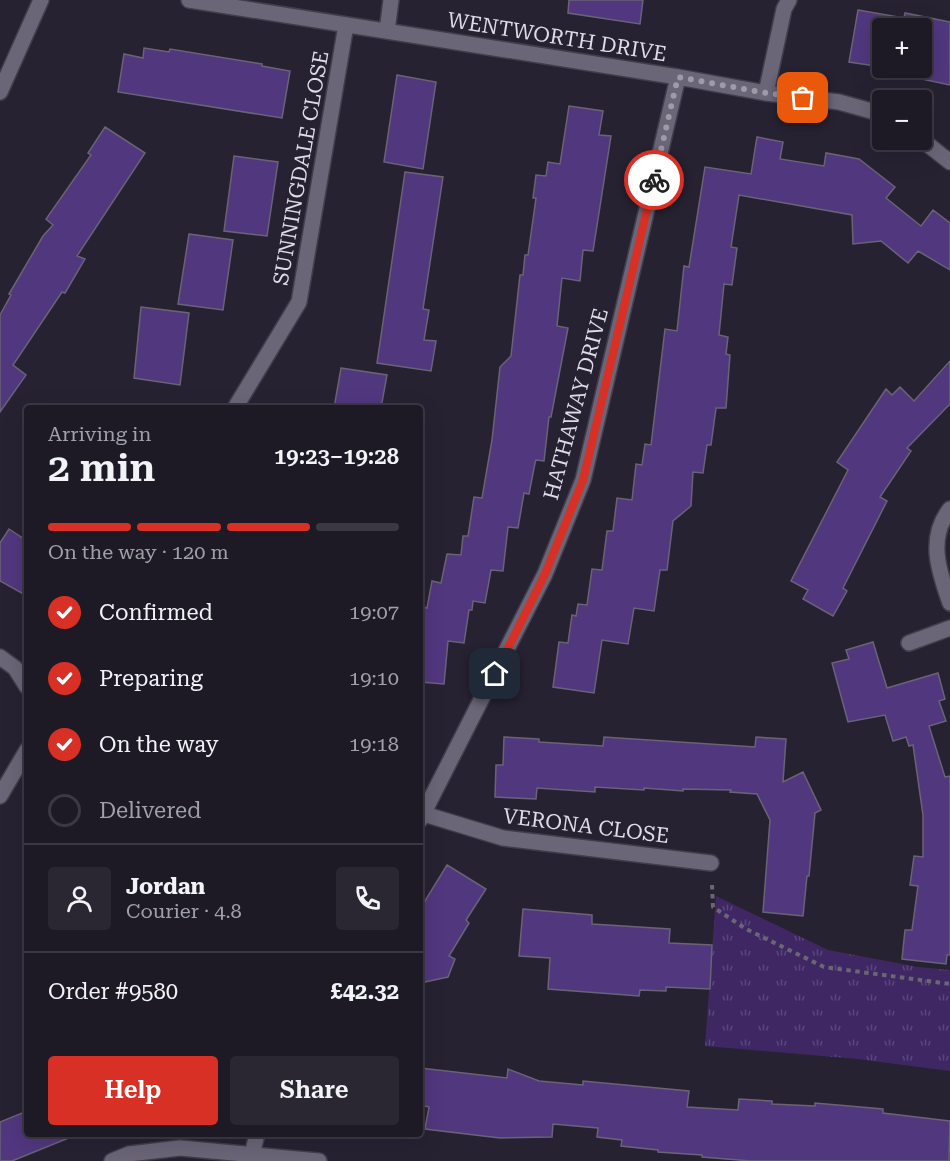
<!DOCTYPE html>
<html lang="en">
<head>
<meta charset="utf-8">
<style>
	body { margin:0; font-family:"Roboto Serif",serif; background:#2a2732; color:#f1f3f6; height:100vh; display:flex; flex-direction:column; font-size:22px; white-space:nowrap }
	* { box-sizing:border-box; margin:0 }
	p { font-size:20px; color:#a0a1a7 }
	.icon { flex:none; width:33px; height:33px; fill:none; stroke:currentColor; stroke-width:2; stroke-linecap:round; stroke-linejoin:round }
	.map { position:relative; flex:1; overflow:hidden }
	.panel { position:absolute; left:24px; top:405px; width:399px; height:732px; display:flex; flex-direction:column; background:#1d1a26; border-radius:6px; box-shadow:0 6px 24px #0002,0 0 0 2px #3b3843 }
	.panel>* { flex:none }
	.buttons { position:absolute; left:872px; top:18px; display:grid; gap:12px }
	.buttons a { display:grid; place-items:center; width:60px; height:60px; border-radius:6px; background:#1d1a26; box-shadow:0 6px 24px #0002,0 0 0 2px #3b3843; font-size:30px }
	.pin { position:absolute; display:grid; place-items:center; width:51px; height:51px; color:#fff; margin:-26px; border-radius:12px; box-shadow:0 3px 9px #0006 }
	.courier { position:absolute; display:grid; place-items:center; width:60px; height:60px; margin:-30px; border:4px solid #d93025; border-radius:50%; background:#fff; color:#222; box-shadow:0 2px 8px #0007 }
	.headline em { font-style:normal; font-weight:600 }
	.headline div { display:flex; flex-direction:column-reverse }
	.headline { display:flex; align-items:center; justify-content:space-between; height:102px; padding:0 24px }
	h1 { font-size:39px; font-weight:600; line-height:45px }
	.bar { display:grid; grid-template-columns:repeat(4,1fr); gap:9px 6px; align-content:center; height:72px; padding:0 24px }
	.bar i { height:8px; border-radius:4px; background:#3b3843 }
	.bar .on { background:#d93025 }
	.bar p { grid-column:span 4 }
	.line { display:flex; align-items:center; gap:15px; padding:0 24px; border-top:2px solid #3b3843 }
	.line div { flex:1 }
	.round { display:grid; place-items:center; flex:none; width:63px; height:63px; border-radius:6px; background:#2a2732 }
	ol { padding:0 24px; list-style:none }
	li { display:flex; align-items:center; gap:18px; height:66px }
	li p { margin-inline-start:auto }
	li .icon { padding:6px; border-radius:50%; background:#d93025; color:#fff; stroke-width:4 }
	li:last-child { color:#a0a1a7 }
	li i { width:33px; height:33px; border:3px solid #3b3843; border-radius:50% }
	.action { display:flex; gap:12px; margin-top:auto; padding:12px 24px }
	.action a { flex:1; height:69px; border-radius:6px; background:#d93025; color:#fff; font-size:24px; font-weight:600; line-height:69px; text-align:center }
	.action a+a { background:#2a2732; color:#f1f3f6 }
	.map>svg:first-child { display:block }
	.grass { fill:url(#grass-tufts) }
	.building { fill:#51377e; stroke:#696376; stroke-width:1.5 }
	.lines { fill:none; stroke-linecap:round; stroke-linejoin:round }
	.minor-casing { stroke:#413d4a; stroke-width:18 }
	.path { stroke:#6a6673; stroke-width:4; stroke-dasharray:4.5 4.5; stroke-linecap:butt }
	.minor { stroke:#6a6577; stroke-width:15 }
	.done { stroke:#9e9ba7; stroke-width:6; stroke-dasharray:0 10.8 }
	.route { stroke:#d93025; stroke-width:8 }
	.labels { text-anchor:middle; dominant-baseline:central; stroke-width:6; stroke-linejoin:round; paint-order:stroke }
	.street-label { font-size:21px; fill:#dedce6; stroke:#272232 }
</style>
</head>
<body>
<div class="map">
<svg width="950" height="1161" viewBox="0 0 950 1161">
	<defs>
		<pattern id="grass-tufts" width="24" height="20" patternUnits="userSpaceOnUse" patternTransform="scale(1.5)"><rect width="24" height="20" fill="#3f2764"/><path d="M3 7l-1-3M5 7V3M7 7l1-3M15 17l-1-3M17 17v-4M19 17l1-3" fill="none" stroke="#5a467a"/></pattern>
	</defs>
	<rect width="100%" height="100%" fill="#272232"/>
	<path class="grass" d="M 716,896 L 828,950 L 918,967 L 950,970 L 950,1071 L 858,1059 L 705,1046 Z"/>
	<path class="building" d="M 569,0 L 643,0 L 640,24 L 568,13 Z
		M 858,10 L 904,18 L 905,13 L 950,22 L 950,85 L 893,73 L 893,69 L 884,68 L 921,68 L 921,28 L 882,28 L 882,67 L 849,62 Z
		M 144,48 L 169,52 L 170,49 L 262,64 L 262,66 L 290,71 L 282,118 L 118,92 L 124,54 L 143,58 Z
		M 397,75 L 436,82 L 423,169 L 384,162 Z
		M 569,106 L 603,111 L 599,135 L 611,136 L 593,251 L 583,250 L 580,281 L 562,278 L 557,326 L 568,328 L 551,417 L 549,417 L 544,461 L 536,460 L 535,463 L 529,494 L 524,493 L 518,528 L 508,527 L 503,571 L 491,570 L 485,603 L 473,601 L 472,610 L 469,610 L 464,643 L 448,641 L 444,684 L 420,682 L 420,606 L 427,608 L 432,581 L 441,583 L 447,554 L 461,555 L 463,536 L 468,536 L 474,497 L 482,498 L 492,440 L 500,367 L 511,356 L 520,275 L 523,275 L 525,255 L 528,255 L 536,198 L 533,198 L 536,175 L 546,176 L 548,162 L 560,164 Z
		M 105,127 L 145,153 L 77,256 L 85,259 L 65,293 L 62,292 L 13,365 L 26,375 L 0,412 L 0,315 L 11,295 L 9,294 L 43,236 L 53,225 L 46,219 L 91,155 L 88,153 Z
		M 757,137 L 783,142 L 780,159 L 824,166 L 826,153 L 859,159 L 895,187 L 886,198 L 921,226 L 933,210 L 950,223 L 950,270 L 918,251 L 908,263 L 881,241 L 853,244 L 852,215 L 739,195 L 731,247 L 737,248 L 732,285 L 724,284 L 719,335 L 728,337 L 726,354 L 730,355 L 726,408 L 716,408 L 711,445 L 707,445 L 703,473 L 693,472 L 691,506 L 673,521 L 667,570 L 660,570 L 654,611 L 634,608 L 628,644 L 602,640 L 594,693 L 553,687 L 559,642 L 568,643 L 572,615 L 576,616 L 578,604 L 587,605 L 592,569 L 602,570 L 607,531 L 613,531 L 617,498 L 632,500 L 636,464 L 642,465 L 645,444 L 651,445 L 665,329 L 677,331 L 684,266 L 689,267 L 705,167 L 751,174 Z
		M 234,156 L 278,162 L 267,236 L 224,231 Z
		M 405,172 L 443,177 L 423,309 L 429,310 L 424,340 L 436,341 L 431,371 L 377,363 Z
		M 189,234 L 233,240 L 223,310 L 178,304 Z
		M 141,307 L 189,313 L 180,385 L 134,378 Z
		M 950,361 L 950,404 L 907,448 L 911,451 L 880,497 L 887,501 L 843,588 L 847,591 L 833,616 L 803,599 L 808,590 L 791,581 L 848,470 L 837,462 L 886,389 L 892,395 L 900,387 L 914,401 Z
		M 341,368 L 387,375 L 381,408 L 334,408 Z
		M 9,529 L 27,541 L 27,596 L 0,581 L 0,543 Z
		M 873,642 L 887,688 L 938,673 L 945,699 L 939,701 L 946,721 L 929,726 L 945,777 L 950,776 L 950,955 L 947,955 L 946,964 L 902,959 L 905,930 L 912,930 L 918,886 L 910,885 L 914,856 L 923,857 L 923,815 L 913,745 L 909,746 L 906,737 L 893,741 L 885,715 L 848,722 L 832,663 L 849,659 L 846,650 Z
		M 504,737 L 539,739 L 539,742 L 603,746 L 604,737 L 755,747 L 756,737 L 786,739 L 783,782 L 803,772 L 821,810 L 815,813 L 809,876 L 807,876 L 803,916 L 763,912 L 770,820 L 757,794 L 730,792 L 731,790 L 683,789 L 683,791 L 644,788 L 644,790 L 595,787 L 595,792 L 537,788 L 536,799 L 495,797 L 496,765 L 503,765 Z
		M 447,865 L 486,889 L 466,920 L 469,923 L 449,956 L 455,959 L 448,977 L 420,983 L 420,909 Z
		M 523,909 L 592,915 L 592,924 L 670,929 L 669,943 L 712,945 L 710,989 L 666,987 L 666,991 L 640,990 L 639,996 L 548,989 L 550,958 L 519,956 Z
		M 420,1068 L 507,1078 L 508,1069 L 539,1081 L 583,1085 L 583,1081 L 689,1091 L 687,1107 L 738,1110 L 739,1099 L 772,1101 L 772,1104 L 815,1106 L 815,1103 L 883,1109 L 883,1113 L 950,1121 L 949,1161 L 751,1161 L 702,1157 L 702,1155 L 658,1152 L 658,1150 L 621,1146 L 622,1140 L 597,1137 L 598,1128 L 553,1124 L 552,1137 L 500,1138 L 425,1129 L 429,1107 L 420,1105 Z
		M 27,1111 L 27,1134 L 76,1135 L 12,1161 L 0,1161 L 0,1122 Z"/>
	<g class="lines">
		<g class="minor-casing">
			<path id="minor" d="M 189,0 L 678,77 L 766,93 L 839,102 L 882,114
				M 387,31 L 391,0
				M 0,92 L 41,0
				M 766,93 L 784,9 L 789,0
				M 921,139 L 950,162
				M 235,408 L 299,302 L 346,25
				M 950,509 C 927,538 939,572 950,603
				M 909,643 L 950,628
				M 0,657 L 15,668 L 27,687
				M 0,796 L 27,750
				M 424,814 L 503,838 L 711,863
				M 420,820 L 545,574 L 583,480 L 678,77
				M 252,1155 L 257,1134
				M 112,1161 L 129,1154 L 180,1148 L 319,1161"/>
		</g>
		<path class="path" d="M 712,885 L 713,907 L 746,929 L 824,967 L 950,984"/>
		<use href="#minor" class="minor"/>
	</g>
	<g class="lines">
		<path class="done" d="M 654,180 L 678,77 L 766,93 L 803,98"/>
		<path class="route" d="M 495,674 L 545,574 L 583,480 L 654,180"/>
	</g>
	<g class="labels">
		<g class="street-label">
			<text transform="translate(557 37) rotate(9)">WENTWORTH DRIVE</text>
			<text transform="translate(301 168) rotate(-80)">SUNNINGDALE CLOSE</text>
			<text transform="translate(576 404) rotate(-75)">HATHAWAY DRIVE</text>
			<text transform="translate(586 826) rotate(7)">VERONA CLOSE</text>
		</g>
	</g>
</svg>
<div class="buttons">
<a>+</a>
<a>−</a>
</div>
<div class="pin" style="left:803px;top:98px;background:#ea580c"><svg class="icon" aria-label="bag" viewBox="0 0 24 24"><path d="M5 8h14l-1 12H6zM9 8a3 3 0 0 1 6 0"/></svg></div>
<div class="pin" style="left:495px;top:674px;background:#1f2937"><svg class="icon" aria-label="home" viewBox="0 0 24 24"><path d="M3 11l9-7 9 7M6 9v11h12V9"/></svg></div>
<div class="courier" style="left:654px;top:180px"><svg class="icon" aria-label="bike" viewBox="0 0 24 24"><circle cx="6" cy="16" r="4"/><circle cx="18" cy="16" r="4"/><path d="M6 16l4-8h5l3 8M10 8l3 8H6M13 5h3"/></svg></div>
<section class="panel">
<div class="headline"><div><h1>2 min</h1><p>Arriving in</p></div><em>19:23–19:28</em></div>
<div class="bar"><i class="on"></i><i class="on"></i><i class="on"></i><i></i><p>On the way · 120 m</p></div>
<ol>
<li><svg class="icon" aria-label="check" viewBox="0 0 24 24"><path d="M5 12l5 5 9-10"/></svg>Confirmed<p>19:07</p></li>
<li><svg class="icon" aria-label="check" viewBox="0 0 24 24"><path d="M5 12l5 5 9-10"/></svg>Preparing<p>19:10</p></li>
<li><svg class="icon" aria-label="check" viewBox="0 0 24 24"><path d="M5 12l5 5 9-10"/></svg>On the way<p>19:18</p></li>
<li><i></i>Delivered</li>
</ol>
<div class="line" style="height:108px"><a class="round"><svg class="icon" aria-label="person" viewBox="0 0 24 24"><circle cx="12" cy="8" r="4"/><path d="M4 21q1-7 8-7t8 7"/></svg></a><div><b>Jordan</b><p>Courier · 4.8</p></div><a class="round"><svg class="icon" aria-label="phone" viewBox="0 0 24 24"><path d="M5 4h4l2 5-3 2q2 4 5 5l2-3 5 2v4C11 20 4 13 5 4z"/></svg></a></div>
<div class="line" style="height:78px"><div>Order #9580</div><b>£42.32</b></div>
<div class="action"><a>Help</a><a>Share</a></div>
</section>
</div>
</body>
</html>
